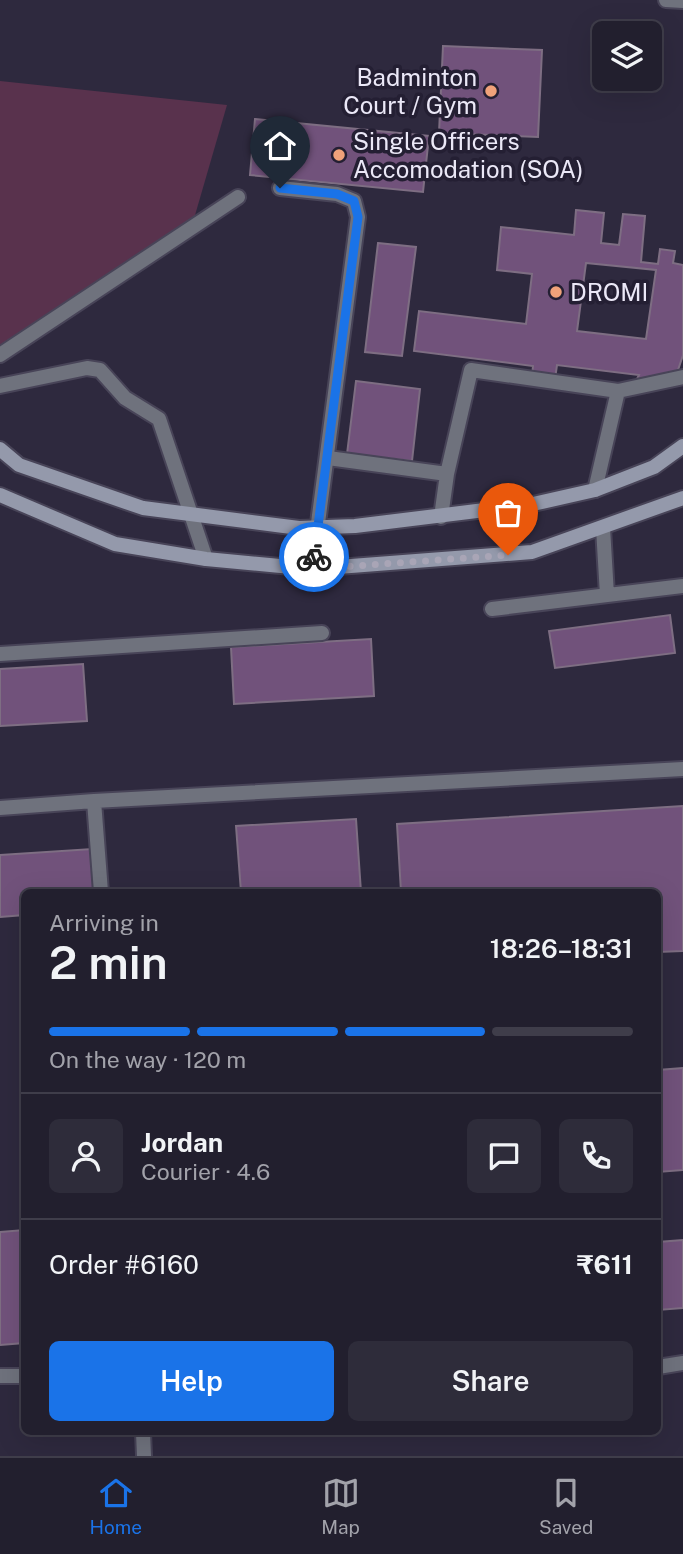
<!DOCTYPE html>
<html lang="en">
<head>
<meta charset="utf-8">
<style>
	body { margin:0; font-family:"Public Sans",sans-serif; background:#2e2c3a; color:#f1f3f6; height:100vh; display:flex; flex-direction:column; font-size:26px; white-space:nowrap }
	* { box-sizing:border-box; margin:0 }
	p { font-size:23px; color:#a2a2aa }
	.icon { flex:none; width:38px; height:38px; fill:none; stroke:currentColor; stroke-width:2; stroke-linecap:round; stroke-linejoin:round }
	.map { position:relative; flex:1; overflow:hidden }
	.details { position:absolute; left:21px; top:889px; width:640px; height:546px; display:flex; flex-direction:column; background:#221f2e; border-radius:10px; box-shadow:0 7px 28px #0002,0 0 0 2px #3f3d4a }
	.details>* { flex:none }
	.fabs { position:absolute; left:592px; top:21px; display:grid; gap:14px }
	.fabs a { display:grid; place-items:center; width:70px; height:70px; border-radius:10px; background:#221f2e; box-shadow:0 7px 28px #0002,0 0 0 2px #3f3d4a; font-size:35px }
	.pin { position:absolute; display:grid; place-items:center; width:60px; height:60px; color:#fff; margin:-72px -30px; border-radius:50% 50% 50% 0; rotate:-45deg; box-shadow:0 0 7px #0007 }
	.pin .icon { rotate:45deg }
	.courier { position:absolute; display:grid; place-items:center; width:70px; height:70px; margin:-35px; border:5px solid #1a73e8; border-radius:50%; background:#fff; color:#222; box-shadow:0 2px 9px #0007 }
	.head em { font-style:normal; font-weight:600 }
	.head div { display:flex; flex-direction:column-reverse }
	.head { display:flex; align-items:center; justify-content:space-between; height:119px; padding:0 28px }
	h1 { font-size:46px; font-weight:600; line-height:52px }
	.bar { display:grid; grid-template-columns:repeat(4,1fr); gap:10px 7px; align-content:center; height:84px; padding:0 28px }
	.bar i { height:9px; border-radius:5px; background:#3f3d4a }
	.bar .on { background:#1a73e8 }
	.bar p { grid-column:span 4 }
	.line { display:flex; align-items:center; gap:18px; padding:0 28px; border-top:2px solid #3f3d4a }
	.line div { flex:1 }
	.round { display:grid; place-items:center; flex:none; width:74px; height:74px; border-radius:10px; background:#2e2c3a }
	.primary-button { display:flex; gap:14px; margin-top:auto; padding:14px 28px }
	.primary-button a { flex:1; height:80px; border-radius:10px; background:#1a73e8; color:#fff; font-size:28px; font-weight:600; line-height:80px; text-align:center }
	.primary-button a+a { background:#2e2c3a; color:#f1f3f6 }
	.tabs { display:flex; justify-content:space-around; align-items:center; height:98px; border-top:2px solid #3f3d4a; background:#221f2e; font-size:19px; color:#a2a2aa }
	.tabs a { display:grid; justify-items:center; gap:4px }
	.tabs .on { color:#1a73e8 }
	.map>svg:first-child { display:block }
	.green { fill:#59324d }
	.building { fill:#71527b; stroke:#7e6e83; stroke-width:2; fill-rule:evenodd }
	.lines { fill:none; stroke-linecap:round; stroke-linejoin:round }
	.lane-casing { stroke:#484458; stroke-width:18 }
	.secondary-casing { stroke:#484458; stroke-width:18 }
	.lane { stroke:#6f727d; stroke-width:14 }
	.secondary { stroke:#9499ab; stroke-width:14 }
	.done { stroke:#a9a5b6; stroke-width:7; stroke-dasharray:0 12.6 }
	.route { stroke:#1a73e8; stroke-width:9 }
	.poi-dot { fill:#f0a27a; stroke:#241f33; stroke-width:2.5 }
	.labels { text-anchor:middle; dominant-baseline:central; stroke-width:7; stroke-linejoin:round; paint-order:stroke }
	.poi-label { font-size:24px; fill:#ebe8f7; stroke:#241f33; text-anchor:start }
</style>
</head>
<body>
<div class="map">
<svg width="683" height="1456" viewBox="0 0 683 1456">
	<rect width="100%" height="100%" fill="#2e293e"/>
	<path class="green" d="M 0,81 L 227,105 L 191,229 L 0,349 Z"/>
	<path class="building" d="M 443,46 L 542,50 L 538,137 L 439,133 Z
		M 255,119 L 429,136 L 423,192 L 250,175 Z
		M 576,210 L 604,213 L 601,243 L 619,245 L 623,214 L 645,216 L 641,262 L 658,264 L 660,249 L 675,251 L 673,263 L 683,265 L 683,355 L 677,373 L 637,379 L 639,375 L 557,365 L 555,379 L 532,376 L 533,366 L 414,351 L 419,311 L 526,324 L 532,274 L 497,270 L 501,227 L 574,235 ZM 586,263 L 656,270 L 646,339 L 577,331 Z
		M 378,243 L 416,247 L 402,356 L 365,352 Z
		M 356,381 L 420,389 L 412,461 L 347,454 Z
		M 670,615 L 675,653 L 555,668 L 549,631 Z
		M 371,639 L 374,696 L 234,704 L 231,647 Z
		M 83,664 L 87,721 L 0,726 L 0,669 Z
		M 683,806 L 683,951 L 658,952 L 658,892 L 401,892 L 397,824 Z
		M 356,819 L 361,892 L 241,892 L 236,826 Z
		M 92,849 L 94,892 L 24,892 L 24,915 L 0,917 L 0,855 Z
		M 683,1068 L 683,1170 L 658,1172 L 658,1070 Z
		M 24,1230 L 24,1343 L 0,1345 L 0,1232 Z
		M 683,1240 L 683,1308 L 658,1310 L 658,1242 Z"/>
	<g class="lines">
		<g class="lane-casing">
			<path id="lane" d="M 666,0 L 683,1
				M 280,188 L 337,194 L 354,201 L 358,217 L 312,569
				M 0,355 L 238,197
				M 0,386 L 87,368 L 100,370 L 125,398 L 159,419 L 206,559
				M 328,458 L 447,474
				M 595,490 L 618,391
				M 441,517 L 447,474 L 471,370 L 618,391 L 683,377
				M 603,528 L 607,595
				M 492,609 L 683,586
				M 0,654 L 322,633
				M 94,801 L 683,769
				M 0,808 L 94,801 L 101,892
				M 658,1367 L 683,1363
				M 0,1376 L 24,1376
				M 143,1432 L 144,1456"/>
		</g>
		<g class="secondary-casing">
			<path id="secondary" d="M 0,449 L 19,465 L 143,508 L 299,528 L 355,526 L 533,504 L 595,490 L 654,467 L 683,446
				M 0,495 L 115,544 L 206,559 L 312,569 L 532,552 L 683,498"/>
		</g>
		<use href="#lane" class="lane"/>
		<use href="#secondary" class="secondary"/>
	</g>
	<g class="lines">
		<path class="done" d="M 314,557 L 312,569 L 508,555"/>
		<path class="route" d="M 280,188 L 337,194 L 354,201 L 358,217 L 314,557"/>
	</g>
	<g class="poi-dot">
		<circle cx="491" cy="91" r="7"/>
		<circle cx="339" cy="155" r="7"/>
		<circle cx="556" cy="292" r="7"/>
	</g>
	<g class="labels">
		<g class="poi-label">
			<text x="477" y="77" text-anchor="end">Badminton<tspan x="477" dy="28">Court / Gym</tspan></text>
			<text x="353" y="141">Single Officers<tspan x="353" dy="28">Accomodation (SOA)</tspan></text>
			<text x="570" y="292">DROMI</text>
		</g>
	</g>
</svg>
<div class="fabs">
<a><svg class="icon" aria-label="layers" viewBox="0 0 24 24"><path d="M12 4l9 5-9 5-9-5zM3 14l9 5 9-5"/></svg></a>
</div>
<div class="pin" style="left:508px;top:555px;background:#ea580c"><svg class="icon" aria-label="bag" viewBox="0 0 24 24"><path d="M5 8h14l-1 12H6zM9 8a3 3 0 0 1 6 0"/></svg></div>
<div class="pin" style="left:280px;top:188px;background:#1f2937"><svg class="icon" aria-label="home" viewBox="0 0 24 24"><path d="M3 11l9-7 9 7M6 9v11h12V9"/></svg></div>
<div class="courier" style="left:314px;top:557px"><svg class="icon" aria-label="bike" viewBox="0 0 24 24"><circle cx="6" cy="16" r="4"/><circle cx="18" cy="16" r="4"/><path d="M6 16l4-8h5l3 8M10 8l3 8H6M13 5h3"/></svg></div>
<section class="details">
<div class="head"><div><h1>2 min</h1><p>Arriving in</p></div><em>18:26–18:31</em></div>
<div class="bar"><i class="on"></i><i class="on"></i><i class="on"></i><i></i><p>On the way · 120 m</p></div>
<div class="line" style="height:126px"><a class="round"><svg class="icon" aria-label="person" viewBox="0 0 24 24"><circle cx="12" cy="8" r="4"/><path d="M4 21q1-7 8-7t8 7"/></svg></a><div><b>Jordan</b><p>Courier · 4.6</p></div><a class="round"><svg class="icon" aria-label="chat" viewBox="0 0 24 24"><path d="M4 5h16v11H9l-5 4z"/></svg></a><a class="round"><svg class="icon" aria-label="phone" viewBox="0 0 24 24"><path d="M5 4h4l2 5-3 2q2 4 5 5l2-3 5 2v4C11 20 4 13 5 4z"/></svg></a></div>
<div class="line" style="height:91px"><div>Order #6160</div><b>₹611</b></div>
<div class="primary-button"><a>Help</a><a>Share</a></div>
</section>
</div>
<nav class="tabs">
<a class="on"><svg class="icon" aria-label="home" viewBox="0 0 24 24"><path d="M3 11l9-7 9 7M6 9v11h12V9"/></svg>Home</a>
<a><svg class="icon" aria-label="map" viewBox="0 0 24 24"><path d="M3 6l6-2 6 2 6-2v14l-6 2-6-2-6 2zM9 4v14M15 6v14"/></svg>Map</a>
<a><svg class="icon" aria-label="saved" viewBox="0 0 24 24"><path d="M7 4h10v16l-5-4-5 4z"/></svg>Saved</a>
</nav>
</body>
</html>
